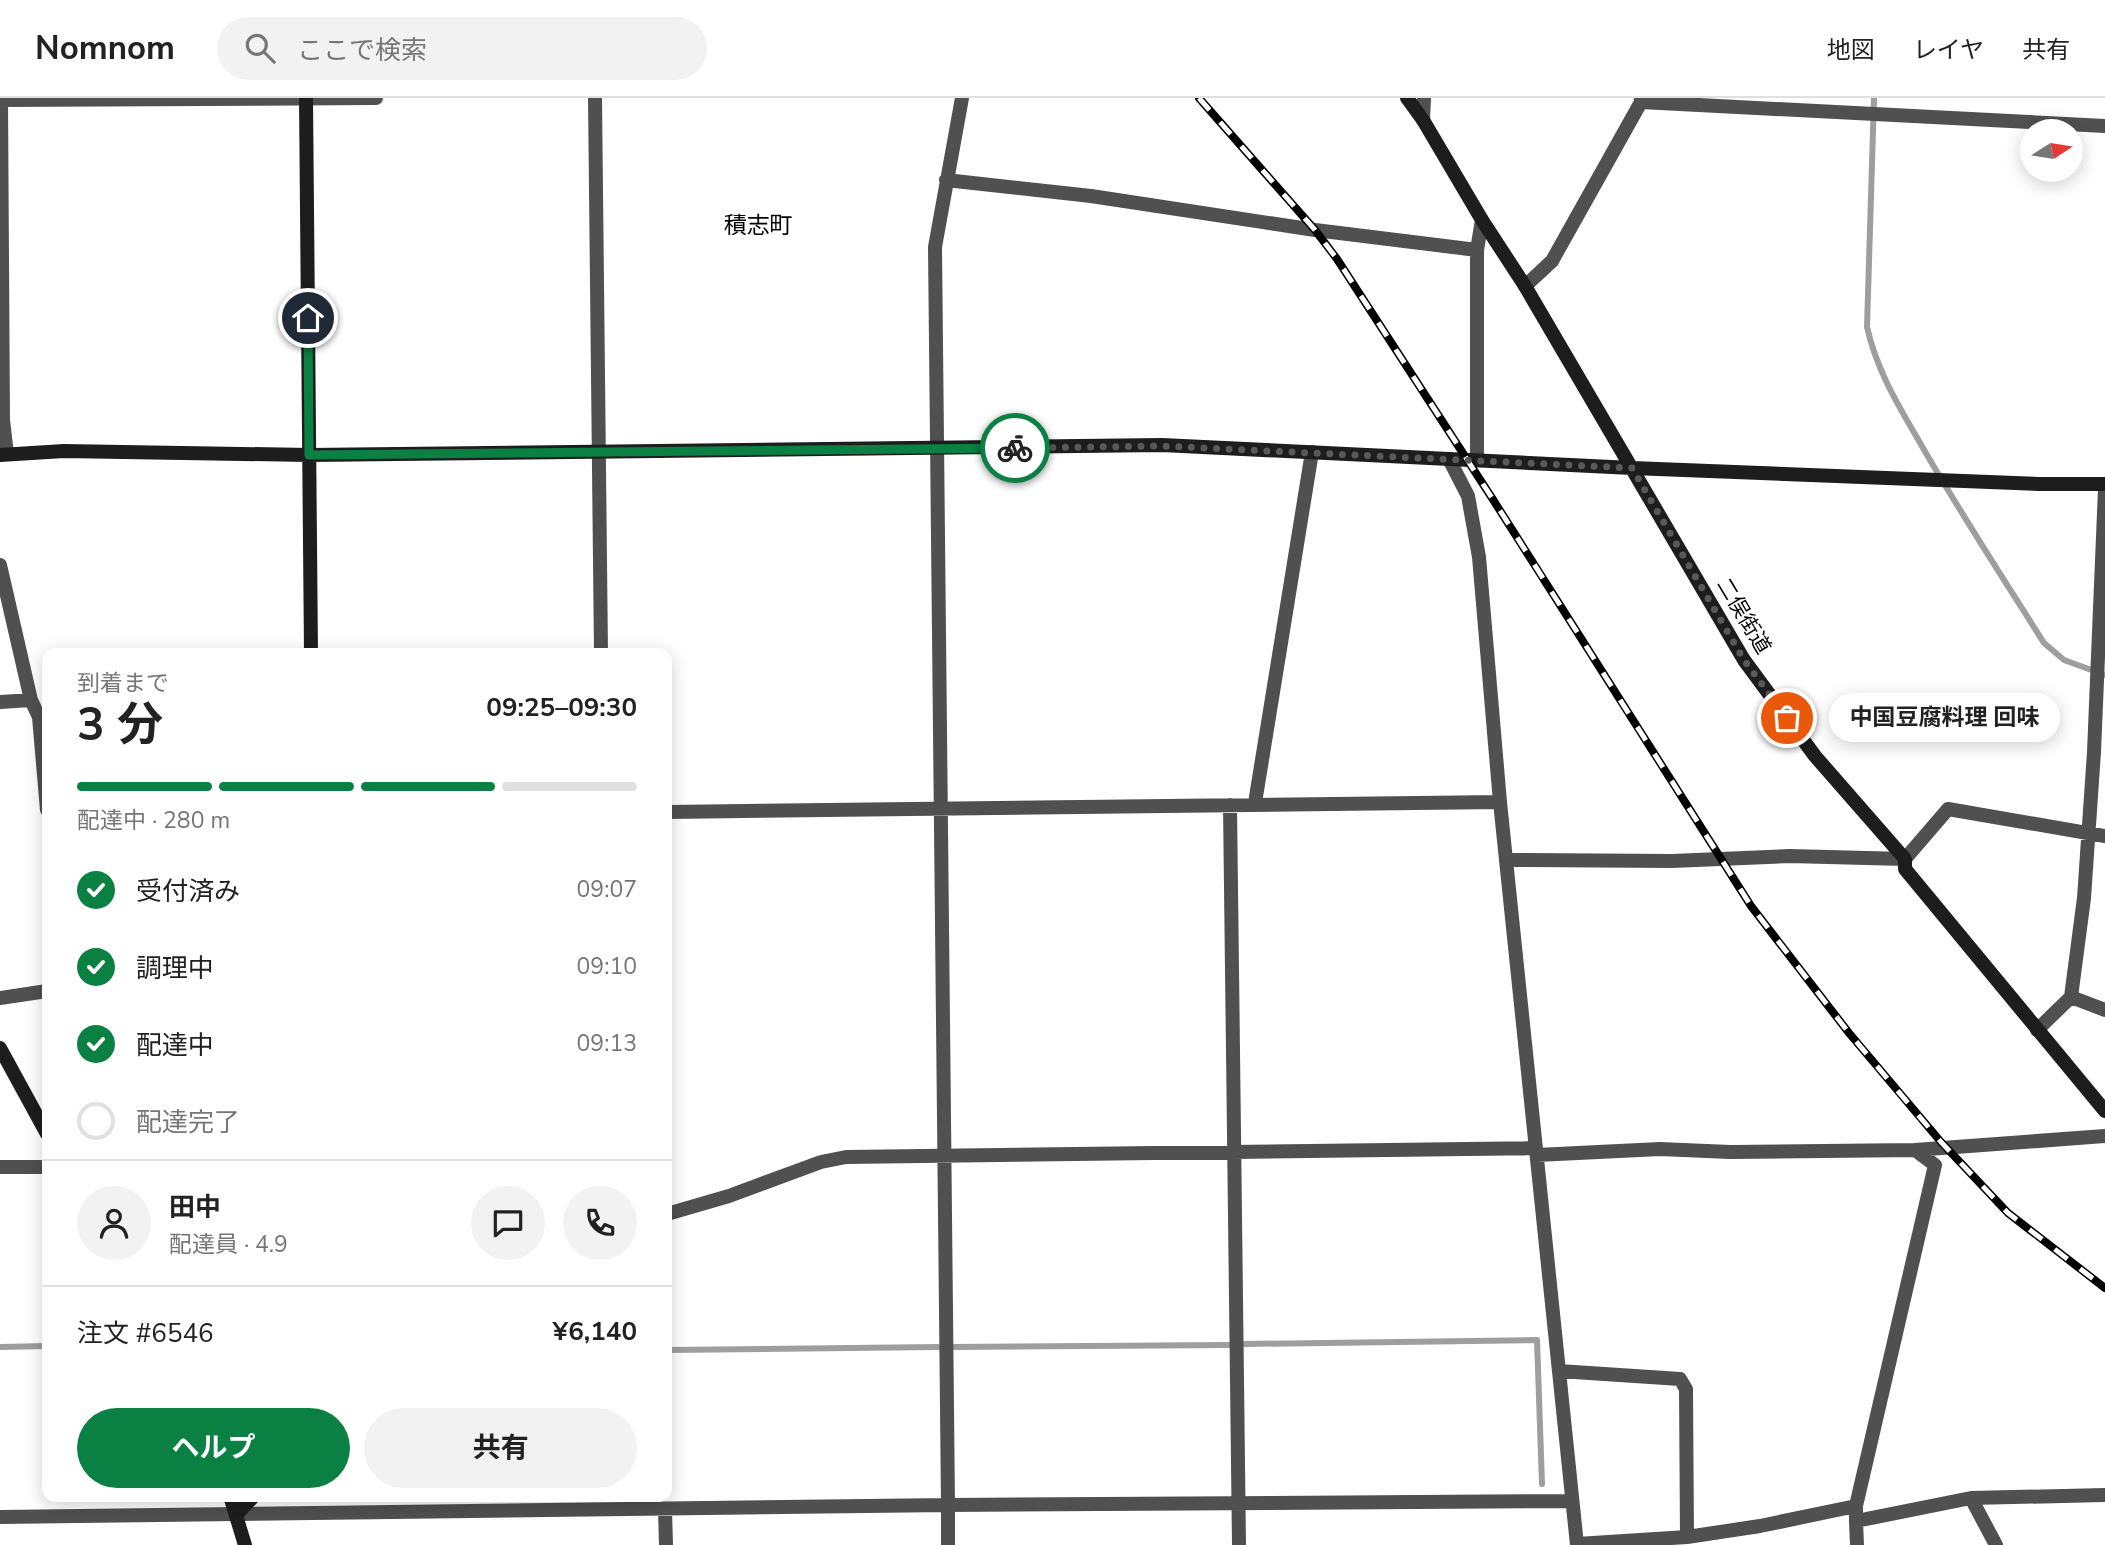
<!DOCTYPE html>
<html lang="ja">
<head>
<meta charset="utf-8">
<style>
	body { margin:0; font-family:"Nunito Sans","Noto Sans JP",sans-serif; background:#f2f2f2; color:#222; height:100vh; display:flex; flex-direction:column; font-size:26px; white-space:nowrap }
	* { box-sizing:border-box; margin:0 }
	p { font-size:23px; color:#767676 }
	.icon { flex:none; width:38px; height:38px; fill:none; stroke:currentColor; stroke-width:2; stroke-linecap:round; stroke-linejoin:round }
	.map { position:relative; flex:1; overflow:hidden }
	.sheet { position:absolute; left:42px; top:550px; width:630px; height:854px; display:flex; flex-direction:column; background:#fff; border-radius:14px; box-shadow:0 4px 18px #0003 }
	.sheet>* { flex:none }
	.needle { width:46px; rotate:78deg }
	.fabs { position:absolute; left:2020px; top:21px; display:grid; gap:14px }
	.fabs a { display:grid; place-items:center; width:63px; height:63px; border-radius:50%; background:#fff; box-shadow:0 4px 18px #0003; font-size:35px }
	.pin { position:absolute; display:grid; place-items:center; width:60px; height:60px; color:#fff; margin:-30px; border:4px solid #fff; border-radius:50%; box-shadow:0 2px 7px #0007 }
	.courier { position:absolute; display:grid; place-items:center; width:70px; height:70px; margin:-35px; border:5px solid #0b8043; border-radius:50%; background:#fff; color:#222; box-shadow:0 2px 9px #0007 }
	.bubble { position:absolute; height:49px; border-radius:24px; background:#fff; box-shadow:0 4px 18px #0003; font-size:23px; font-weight:700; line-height:49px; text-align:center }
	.head em { font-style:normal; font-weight:700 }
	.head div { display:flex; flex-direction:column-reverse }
	.head { display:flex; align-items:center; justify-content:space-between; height:119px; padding:0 35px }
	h1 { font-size:46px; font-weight:700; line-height:52px }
	.bar { display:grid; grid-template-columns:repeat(4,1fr); gap:10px 7px; align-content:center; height:84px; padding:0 35px }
	.bar i { height:9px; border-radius:5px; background:#e0e0e0 }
	.bar .selected { background:#0b8043 }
	.bar p { grid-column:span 4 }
	.line { display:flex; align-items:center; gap:18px; padding:0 35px; border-top:2px solid #e0e0e0 }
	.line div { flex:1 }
	.round { display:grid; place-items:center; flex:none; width:74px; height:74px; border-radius:37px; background:#f2f2f2 }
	ol { padding:0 35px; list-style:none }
	li { display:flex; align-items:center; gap:21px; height:77px }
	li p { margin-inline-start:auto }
	li .icon { padding:7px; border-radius:50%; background:#0b8043; color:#fff; stroke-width:4 }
	li:last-child { color:#767676 }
	li i { width:38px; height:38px; border:4px solid #e0e0e0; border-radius:50% }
	.primary-button { display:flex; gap:14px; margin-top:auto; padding:14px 35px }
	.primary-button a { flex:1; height:80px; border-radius:42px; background:#0b8043; color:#fff; font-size:28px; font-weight:700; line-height:80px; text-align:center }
	.primary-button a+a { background:#f2f2f2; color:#222 }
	header { display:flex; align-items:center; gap:42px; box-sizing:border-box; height:98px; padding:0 35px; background:#fff; border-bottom:2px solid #e0e0e0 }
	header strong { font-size:33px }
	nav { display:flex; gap:38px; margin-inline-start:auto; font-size:24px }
	.search { width:490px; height:63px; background:#f2f2f2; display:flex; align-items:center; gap:18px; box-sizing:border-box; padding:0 24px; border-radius:38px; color:#767676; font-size:26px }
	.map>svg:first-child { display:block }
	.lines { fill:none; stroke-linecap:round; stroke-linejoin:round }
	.stream { stroke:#9e9e9e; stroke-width:6 }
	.street { stroke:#505050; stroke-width:14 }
	.secondary { stroke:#1d1d1d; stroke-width:14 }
	.rail-casing { stroke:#000; stroke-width:8 }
	.rail { stroke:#fff; stroke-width:5; stroke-dasharray:16; stroke-linecap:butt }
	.done { stroke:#595959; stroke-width:7; stroke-dasharray:0 12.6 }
	.route { stroke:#0b8043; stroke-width:9 }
	.labels { text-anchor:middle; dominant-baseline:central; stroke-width:7; stroke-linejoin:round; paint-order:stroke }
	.street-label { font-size:21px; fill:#000; stroke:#fff }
	.neighbourhood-label { font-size:23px; fill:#000; stroke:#fff }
</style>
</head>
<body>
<header>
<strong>Nomnom</strong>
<div class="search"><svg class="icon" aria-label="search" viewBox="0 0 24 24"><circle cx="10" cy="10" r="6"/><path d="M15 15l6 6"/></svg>ここで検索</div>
<nav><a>地図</a><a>レイヤ</a><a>共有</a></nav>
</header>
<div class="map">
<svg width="2105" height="1447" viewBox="0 0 2105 1447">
	<rect width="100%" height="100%" fill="#fff"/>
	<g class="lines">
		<path class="stream" d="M 1874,0 L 1867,229 C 1877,274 1900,310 1923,350 C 1961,416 2003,480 2044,545 L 2064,562 L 2105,577
			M 1244,1246 L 1537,1242 L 1542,1386
			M 0,1249 L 47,1248
			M 954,1249 L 1229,1247
			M 667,1252 L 938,1249"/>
		<path class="street" d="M 1,0 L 3,322 L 7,356
			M 595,0 L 601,555
			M 0,2 L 376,0
			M 1641,4 L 2105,28
			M 1423,22 L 1424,0
			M 946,82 L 1091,98 L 1315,132 L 1477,152
			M 1525,188 L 1552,163 L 1641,4 L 1641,0
			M 1449,361 L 1468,398 L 1479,459 L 1500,704 L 1577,1447
			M 1477,362 L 1477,152 L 1482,122
			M 0,467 L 31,602 L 39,619 L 47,712
			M 0,604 L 31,602
			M 1255,705 L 1312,354
			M 1230,707 L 1239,1447
			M 667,714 L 1500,704
			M 1506,762 L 1672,763 L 1789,758 L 1905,761 L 1948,711 L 2105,738
			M 2071,899 L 2105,912
			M 0,900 L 47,893
			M 2037,932 L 2071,899 L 2084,800 L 2094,654 L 2105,391
			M 1915,1052 L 2105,1038
			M 1537,1057 L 1660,1051 L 1730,1054 L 1915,1052 L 1935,1067 L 1856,1408 L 1856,1423 L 1971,1400 L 2105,1397
			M 0,1069 L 47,1069
			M 667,1116 L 729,1098 L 821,1064 L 846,1059 L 1536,1050
			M 1559,1273 L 1680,1281 L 1686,1291 L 1687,1439
			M 1971,1400 L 1996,1447
			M 665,1411 L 666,1447
			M 0,1419 L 948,1407 L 935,149 L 962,0
			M 1856,1423 L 1857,1447
			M 1577,1446 L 1687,1439 L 1760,1428 L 1856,1408
			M 948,1447 L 948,1407 L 1572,1403"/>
		<path class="secondary" d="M 306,0 L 311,555
			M 1407,0 L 1423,22 L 1482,122 L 1525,188 L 1744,562 L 1815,658 L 1905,761 L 1905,771 L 2105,1013
			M 0,357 L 64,353 L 309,357 L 1162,347 L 1632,370 L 2039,386 L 2105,386
			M 0,950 L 47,1036
			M 230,1398 L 245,1447
			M 236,1417 L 254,1398"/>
		<g class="rail-casing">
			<path id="rail" d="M 1199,0 L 1315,132 L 1337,161 L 1492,400 L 1751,808 L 1849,935 L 1941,1044 L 2008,1115 L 2105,1190"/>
		</g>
		<use href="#rail" class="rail"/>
	</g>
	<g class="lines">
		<path class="done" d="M 1015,350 L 1162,348 L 1632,370 L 1744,562 L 1787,620"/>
		<path class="route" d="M 308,220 L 309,357 L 1015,350"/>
	</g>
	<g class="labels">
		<g class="street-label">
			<text transform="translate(1744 518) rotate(59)">二俣街道</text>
		</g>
		<g class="neighbourhood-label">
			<text x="758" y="127">積志町</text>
		</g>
	</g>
</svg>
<div class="fabs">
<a><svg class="needle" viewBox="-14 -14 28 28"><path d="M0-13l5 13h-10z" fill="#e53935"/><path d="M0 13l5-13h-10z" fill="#767676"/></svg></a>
</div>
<div class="pin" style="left:1787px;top:620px;background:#ea580c"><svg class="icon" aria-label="bag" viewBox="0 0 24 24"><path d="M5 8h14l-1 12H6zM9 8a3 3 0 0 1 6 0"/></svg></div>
<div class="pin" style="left:308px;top:220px;background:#1f2937"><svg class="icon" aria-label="home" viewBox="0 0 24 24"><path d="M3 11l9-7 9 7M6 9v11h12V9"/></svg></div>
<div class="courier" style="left:1015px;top:350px"><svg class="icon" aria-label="bike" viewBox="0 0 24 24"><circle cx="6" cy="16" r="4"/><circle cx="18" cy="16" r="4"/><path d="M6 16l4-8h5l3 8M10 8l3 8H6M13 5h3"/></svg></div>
<div class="bubble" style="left:1829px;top:595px;width:231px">中国豆腐料理 回味</div>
<section class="sheet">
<div class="head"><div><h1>3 分</h1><p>到着まで</p></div><em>09:25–09:30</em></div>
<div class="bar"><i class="selected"></i><i class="selected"></i><i class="selected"></i><i></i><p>配達中 · 280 m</p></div>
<ol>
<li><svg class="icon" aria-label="check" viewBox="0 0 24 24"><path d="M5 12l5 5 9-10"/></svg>受付済み<p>09:07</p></li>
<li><svg class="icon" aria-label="check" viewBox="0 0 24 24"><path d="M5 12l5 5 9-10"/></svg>調理中<p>09:10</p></li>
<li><svg class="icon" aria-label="check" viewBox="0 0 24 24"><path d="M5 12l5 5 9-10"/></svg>配達中<p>09:13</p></li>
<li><i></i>配達完了</li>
</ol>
<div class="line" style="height:126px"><a class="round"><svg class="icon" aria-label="person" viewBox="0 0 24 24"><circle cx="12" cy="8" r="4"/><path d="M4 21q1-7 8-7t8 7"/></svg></a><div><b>田中</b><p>配達員 · 4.9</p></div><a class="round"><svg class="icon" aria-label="chat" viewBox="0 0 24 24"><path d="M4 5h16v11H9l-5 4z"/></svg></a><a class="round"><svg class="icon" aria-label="phone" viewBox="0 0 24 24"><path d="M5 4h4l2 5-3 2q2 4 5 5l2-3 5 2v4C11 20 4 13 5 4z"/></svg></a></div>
<div class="line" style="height:91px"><div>注文 #6546</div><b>¥6,140</b></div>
<div class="primary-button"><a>ヘルプ</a><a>共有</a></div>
</section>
</div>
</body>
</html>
